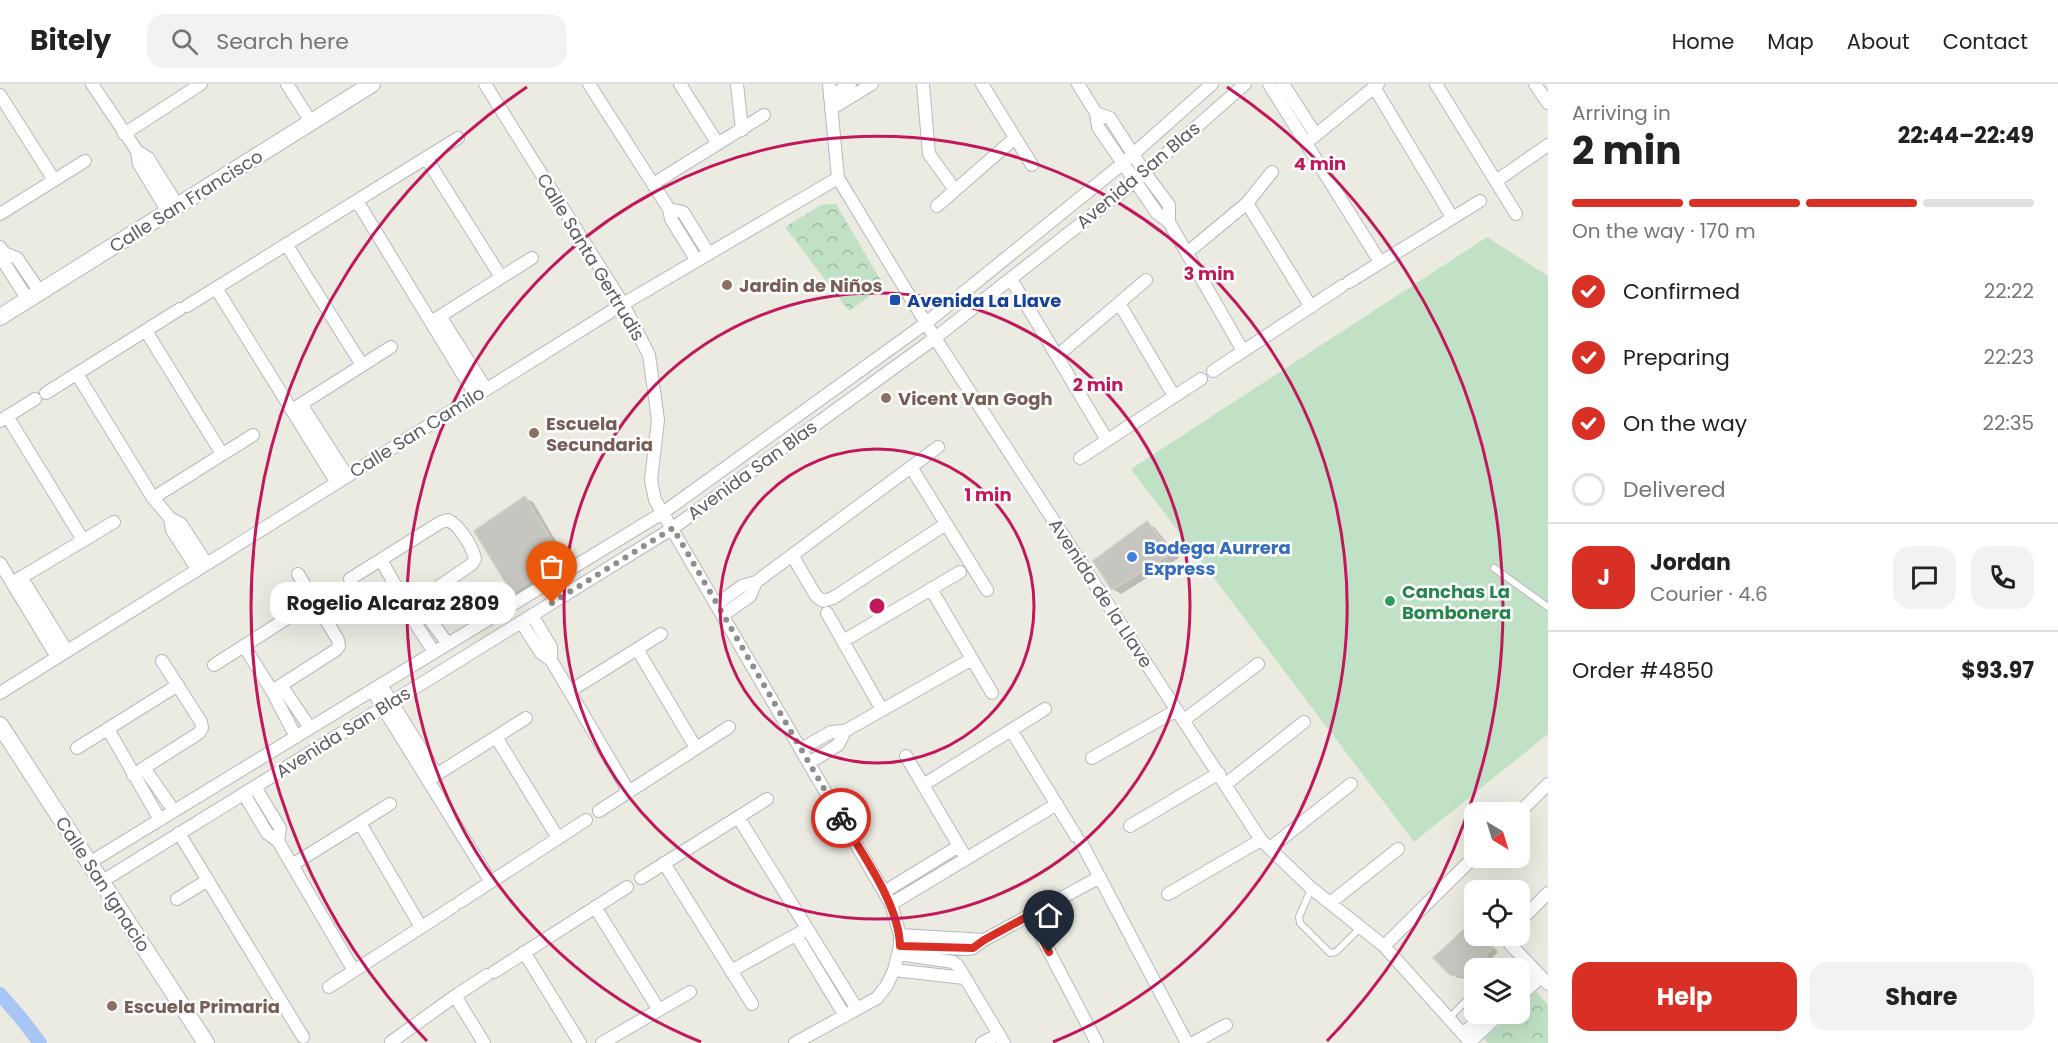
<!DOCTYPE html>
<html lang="en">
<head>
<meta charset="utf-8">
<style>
	body { margin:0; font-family:Poppins,sans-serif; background:#f2f2f2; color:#222; height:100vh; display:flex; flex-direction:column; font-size:22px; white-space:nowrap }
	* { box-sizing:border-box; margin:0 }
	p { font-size:20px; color:#767676 }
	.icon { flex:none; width:33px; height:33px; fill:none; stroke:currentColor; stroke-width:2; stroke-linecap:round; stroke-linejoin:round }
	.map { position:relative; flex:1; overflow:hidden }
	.drawer { display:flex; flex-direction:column; background:#fff; width:510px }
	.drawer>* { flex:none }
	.needle { width:39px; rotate:142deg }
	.buttons { position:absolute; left:1464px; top:718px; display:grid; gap:12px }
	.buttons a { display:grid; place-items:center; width:66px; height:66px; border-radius:12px; background:#fff; box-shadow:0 6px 24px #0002; font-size:30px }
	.pin { position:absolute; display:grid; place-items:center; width:51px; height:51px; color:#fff; margin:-62px -26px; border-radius:50% 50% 50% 0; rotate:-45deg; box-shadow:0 0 6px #0007 }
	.pin .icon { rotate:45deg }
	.courier { position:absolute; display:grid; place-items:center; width:60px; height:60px; margin:-30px; border:4px solid #d93025; border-radius:50%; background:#fff; color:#222; box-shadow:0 2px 8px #0007 }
	.bubble { position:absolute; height:42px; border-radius:18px; background:#fff; box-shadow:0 6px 24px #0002; font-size:20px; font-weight:700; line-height:42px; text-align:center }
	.overview em { font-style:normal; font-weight:700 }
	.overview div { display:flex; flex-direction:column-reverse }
	.overview { display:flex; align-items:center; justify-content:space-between; height:102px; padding:0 24px }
	h1 { font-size:39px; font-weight:700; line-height:45px }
	.bar { display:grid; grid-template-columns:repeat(4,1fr); gap:9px 6px; align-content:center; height:72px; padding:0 24px }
	.bar i { height:8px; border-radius:4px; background:#e0e0e0 }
	.bar .active { background:#d93025 }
	.bar p { grid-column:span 4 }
	.line { display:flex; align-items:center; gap:15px; padding:0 24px; border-top:2px solid #e0e0e0 }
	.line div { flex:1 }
	.round { display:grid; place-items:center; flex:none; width:63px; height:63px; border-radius:18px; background:#f2f2f2 }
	ol { padding:0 24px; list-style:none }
	li { display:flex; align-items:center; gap:18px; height:66px }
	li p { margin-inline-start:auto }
	li .icon { padding:6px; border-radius:50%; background:#d93025; color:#fff; stroke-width:4 }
	li:last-child { color:#767676 }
	li i { width:33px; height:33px; border:3px solid #e0e0e0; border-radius:50% }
	.cta { display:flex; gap:12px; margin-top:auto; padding:12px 24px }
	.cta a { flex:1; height:69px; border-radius:18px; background:#d93025; color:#fff; font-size:24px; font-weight:700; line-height:69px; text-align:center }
	.cta a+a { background:#f2f2f2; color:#222 }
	header { display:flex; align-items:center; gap:36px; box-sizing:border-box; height:84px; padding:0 30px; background:#fff; border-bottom:2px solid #e0e0e0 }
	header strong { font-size:28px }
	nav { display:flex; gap:33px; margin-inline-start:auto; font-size:21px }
	.search { width:420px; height:54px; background:#f2f2f2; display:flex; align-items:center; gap:15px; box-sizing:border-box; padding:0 21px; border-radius:18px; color:#767676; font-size:22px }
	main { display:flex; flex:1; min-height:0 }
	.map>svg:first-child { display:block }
	.park { fill:url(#park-crowns) }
	.garden { fill:#c0e1c6 }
	.shadow { fill:#0003 }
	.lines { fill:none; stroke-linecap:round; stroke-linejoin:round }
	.canal { stroke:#a7c6f6; stroke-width:14 }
	.building { fill:#c7c5bf; stroke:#d0cec1; stroke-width:1.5 }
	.service-casing { stroke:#b7b8bd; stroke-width:8 }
	.minor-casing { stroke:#b7b8bd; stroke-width:14 }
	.tertiary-casing { stroke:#b7b8bd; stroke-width:18 }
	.service { stroke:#fff; stroke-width:6 }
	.minor { stroke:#fff; stroke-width:12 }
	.tertiary { stroke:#fff; stroke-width:16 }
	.done { stroke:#8d8e8e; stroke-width:6; stroke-dasharray:0 10.8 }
	.route { stroke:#d93025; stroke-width:8 }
	.ring { fill:none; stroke:#c2185b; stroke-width:3 }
	.education-dot { fill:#8d6e63; stroke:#fff; stroke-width:2 }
	.transit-dot { fill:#1a4fb4; stroke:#fff; stroke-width:2 }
	.shop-dot { fill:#3f7fe0; stroke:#fff; stroke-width:2 }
	.leisure-dot { fill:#2e9e5b; stroke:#fff; stroke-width:2 }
	.labels { text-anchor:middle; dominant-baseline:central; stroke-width:5; stroke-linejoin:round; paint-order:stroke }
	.street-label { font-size:18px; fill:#5a5c61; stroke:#fff }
	.education-label { font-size:18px; font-weight:bold; fill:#785e54; stroke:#fff; text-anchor:start }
	.transit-label { font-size:18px; font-weight:bold; fill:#164399; stroke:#fff; text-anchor:start }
	.shop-label { font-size:18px; font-weight:bold; fill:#366cbe; stroke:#fff; text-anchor:start }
	.leisure-label { font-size:18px; font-weight:bold; fill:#27864d; stroke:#fff; text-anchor:start }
	.centre { fill:#c2185b; stroke:#fff; stroke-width:3 }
	.ring-label { font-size:18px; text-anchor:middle; font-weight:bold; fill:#c2185b; stroke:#fff; stroke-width:5; stroke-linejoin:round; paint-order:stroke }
</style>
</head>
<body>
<header>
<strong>Bitely</strong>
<div class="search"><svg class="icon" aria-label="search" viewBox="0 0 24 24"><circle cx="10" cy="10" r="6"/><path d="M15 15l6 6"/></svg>Search here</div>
<nav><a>Home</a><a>Map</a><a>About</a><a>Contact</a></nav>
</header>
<main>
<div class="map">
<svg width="1548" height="959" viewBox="0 0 1548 959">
	<defs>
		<pattern id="park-crowns" width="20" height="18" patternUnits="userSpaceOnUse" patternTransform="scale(1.5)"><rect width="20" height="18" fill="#c0e1c6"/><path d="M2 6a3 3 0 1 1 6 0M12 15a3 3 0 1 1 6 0" fill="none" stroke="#9fbaa4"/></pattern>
	</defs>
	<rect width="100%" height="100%" fill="#ecebe2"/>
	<path class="park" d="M 836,120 L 884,202 L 849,227 L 785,143 L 821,121 Z
		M 1536,907 L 1548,921 L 1548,959 L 1488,959 L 1484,955 L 1511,930 L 1520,930 L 1520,922 Z"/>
	<path class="garden" d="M 1487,153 L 1548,192 L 1548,650 L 1414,758 L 1131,385 Z"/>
	<path class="shadow" d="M 525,414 L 533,418 L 570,481 L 521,512 L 513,508 Z
		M 1147,439 L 1155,444 L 1179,474 L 1121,510 L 1113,505 Z
		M 1471,840 L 1474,842 L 1474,852 L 1484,852 L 1498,868 L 1481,885 L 1474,885 L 1474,891 L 1471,895 L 1458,894 L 1451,890 Z"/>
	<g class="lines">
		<path class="canal" d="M 0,910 L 20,933 L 40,959"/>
	</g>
	<path class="building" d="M 525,412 L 563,476 L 512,509 L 474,447 Z
		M 1147,437 L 1172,469 L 1112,506 L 1093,477 Z
		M 1471,839 L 1474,842 L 1474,852 L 1483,852 L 1493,864 L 1465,892 L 1450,891 L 1433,874 Z"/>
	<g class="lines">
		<g class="service-casing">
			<path id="service" d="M 1494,484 L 1548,523
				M 1311,805 L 1299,833 L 1300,839 L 1330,869 L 1336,868 L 1360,844
				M 1449,934 L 1474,909"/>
		</g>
		<g class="minor-casing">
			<path id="minor" d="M 92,0 L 137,67 L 148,74 L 178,122
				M 287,0 L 311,38
				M 485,0 L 623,220 L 649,271 L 658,336 L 651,396 L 655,416 L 891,820 L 900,851 L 900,862 L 894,886 L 887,901 L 877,914 L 795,959
				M 589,0 L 669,125 L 671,135 L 697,177
				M 680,0 L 718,60
				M 737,0 L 742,46
				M 829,0 L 838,94 L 935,254 L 1261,756 L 1311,804 L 1384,862 L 1471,959
				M 923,0 L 929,70 L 955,106
				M 982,0 L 1032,81
				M 1078,0 L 1096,29 L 1098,43 L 1157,129 L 1169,138 L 1243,267
				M 1269,0 L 1380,178
				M 1283,0 L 1316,51
				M 1436,0 L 1516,130
				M 1535,0 L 1548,19
				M 1374,3 L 1452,133
				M 0,11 L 54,96
				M 830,13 L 850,0
				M 831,25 L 872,0
				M 1096,29 L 1110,34 L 1145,89 L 1169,121 L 1169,138
				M 124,50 L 201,0
				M 1306,59 L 1378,0
				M 137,67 L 139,80 L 168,128
				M 426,74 L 501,193
				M 1496,97 L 1548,61
				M 653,100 L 764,31
				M 357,117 L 476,312
				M 1247,119 L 1311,223
				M 937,122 L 1015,54
				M 669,125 L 683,128 L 709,170
				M 0,130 L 85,77
				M 286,160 L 362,281
				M 0,163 L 4,169 L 5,180 L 28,216
				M 1188,168 L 1247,119 L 1272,88
				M 4,169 L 17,174 L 40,208
				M 1011,195 L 1107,356
				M 1349,198 L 1480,117
				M 216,204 L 337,399
				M 1119,219 L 1174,312
				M 187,222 L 458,54
				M 440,232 L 486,305
				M 431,238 L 532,174
				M 146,247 L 222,370
				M 1057,272 L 1146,196
				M 1213,287 L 1342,202
				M 77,290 L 153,414 L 170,434 L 181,440 L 207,480
				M 46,309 L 180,225
				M 301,320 L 347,392
				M 292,326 L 391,263
				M 7,332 L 83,456
				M 0,337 L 35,315
				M 1080,374 L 1201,295
				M 911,383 L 987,506
				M 153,414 L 253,351
				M 170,434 L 172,446 L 197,485
				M 792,471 L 816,512 L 823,517 L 833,514 L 946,440
				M 381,476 L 398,506 L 406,525 L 434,568
				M 0,479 L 57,573
				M 21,493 L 67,567
				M 350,495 L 441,438 L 448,436 C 460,442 472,462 475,475 L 472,480 L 406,525
				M 12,499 L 114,438
				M 931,505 L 992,609
				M 411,514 L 417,518 L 448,560
				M 717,520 L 742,502 L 756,498 L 938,363
				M 827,529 L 882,626
				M 532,531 L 551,563 L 551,576
				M 723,531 L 750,512 L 756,498
				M 521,538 L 541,569 L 551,576 L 629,708
				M 843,557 L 960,488
				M 244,562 L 272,607 L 296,653
				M 637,565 L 696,664
				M 214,581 L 314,517
				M 281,601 L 310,644
				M 381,601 L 437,691
				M 372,606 L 491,798
				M 272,607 L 336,566 L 339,562 L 338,556 L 298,490
				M 570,607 L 661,550
				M 0,609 L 623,220 L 838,94
				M 1184,636 L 1258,580
				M 108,645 L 160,736
				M 1011,646 L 1076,752
				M 496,653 L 558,754
				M 77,664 L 178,601
				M 801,665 L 831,648 L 845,647 L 972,575
				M 906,672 L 966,774
				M 1092,674 L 1177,626
				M 809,679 L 838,661 L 845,647
				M 144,684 L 174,727
				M 133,691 L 199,649 L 202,644 L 201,638 L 162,577
				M 428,696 L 526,634
				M 1226,700 L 1304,638
				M 923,701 L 1045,625
				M 255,703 L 280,744 L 278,757
				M 244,710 L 267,749 L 278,757 L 354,887
				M 599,727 L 729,643
				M 1519,729 L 1548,700
				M 738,733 L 857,925
				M 360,739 L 421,843
				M 1130,742 L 1219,689
				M 179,749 L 303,953
				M 1081,758 L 1187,959
				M 1270,764 L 1351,700
				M 89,779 L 664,428 L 926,239 L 1122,80 L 1212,0
				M 664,779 L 752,920
				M 292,781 L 390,720
				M 641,794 L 767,715
				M 101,798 L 673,444 L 935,254 L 1134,98 L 1245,0
				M 884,808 L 959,762
				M 1168,810 L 1261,756
				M 177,815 L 208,796
				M 460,818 L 586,736
				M 1330,819 L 1398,765
				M 891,820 L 1057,720
				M 595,823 L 659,926
				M 1030,831 L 1097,959
				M 1520,837 L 1548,809
				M 796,851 L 845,932
				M 900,851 L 984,856
				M 1508,852 L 1510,860 L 1548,900
				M 900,862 L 967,865 L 973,864 L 984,856 L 1100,793
				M 1384,862 L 1474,773
				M 524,868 L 580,959
				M 898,870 L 953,878 L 958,882 L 1004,959
				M 894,886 L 964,894
				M 731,887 L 801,848
				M 494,888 L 627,803
				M 1520,897 L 1533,885
				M 329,903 L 454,822
				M 455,912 L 484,959
				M 1520,912 L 1541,893
				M 1463,950 L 1484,930
				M 1470,958 L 1500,930
				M 392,959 L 391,958 L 455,912 L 487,891
				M 602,959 L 690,908
				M 982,959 L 999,950
				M 1193,959 L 1226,941"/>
		</g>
		<g class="tertiary-casing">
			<path id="tertiary" d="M 0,233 L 372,0
				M 0,641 L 206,959"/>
		</g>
		<use href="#service" class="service"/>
		<use href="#minor" class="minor"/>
		<use href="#tertiary" class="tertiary"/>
	</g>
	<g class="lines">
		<path class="done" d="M 552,519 L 673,444 L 841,734"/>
		<path class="route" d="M 841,734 C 862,770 899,820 900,862 L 973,864 L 984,856 L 1030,831 L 1049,868"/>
	</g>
	<g class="ring">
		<circle cx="877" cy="522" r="157"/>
		<circle cx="877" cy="522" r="313"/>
		<path d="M701 958A470 470 0 1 1 1053 958"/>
		<path d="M427 957A626 626 0 0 1 527 3M1227 3A626 626 0 0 1 1327 957"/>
	</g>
	<g class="education-dot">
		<circle cx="727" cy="201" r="6"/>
		<circle cx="886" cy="314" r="6"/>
		<circle cx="534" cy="349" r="6"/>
		<circle cx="112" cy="922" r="6"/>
	</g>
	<rect class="transit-dot" x="889" y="210" width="12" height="12" rx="3"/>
	<circle class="shop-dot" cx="1132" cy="473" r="6"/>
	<circle class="leisure-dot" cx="1390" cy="517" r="6"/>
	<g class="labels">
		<g class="street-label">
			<text transform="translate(1138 91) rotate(-40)">Avenida San Blas</text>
			<text transform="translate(186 117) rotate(-32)">Calle San Francisco</text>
			<text transform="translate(591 173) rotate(59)">Calle Santa Gertrudis</text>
			<text transform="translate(417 348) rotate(-32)">Calle San Camilo</text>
			<text transform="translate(752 386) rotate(-36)">Avenida San Blas</text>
			<text transform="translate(1101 509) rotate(57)">Avenida de la Llave</text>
			<text transform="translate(343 648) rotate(-32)">Avenida San Blas</text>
			<text transform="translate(103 800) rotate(57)">Calle San Ignacio</text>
		</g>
		<g class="education-label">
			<text x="739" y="201">Jardin de Niños</text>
			<text x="898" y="314">Vicent Van Gogh</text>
			<text x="546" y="339">Escuela<tspan x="546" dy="21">Secundaria</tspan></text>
			<text x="124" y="922">Escuela Primaria</text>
		</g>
		<g class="transit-label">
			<text x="907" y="216">Avenida La Llave</text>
		</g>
		<g class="shop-label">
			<text x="1144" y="463">Bodega Aurrera<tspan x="1144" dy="21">Express</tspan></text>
		</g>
		<g class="leisure-label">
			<text x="1402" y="507">Canchas La<tspan x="1402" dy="21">Bombonera</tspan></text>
		</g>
	</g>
	<circle cx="877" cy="522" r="9" class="centre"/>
	<g class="ring-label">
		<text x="1320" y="86">4 min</text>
		<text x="1209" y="196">3 min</text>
		<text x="1098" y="307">2 min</text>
		<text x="988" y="417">1 min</text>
	</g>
</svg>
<div class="buttons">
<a><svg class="needle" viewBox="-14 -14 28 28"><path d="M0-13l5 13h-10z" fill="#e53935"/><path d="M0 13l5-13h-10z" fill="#767676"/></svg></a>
<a><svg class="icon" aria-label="locate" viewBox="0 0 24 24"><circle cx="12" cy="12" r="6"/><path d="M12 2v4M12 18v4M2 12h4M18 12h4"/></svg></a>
<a><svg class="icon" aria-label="layers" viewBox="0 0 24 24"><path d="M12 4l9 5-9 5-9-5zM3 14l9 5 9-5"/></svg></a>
</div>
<div class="pin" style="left:552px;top:519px;background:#ea580c"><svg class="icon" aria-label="bag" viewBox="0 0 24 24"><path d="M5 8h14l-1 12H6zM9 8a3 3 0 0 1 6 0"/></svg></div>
<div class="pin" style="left:1049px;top:868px;background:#1f2937"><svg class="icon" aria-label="home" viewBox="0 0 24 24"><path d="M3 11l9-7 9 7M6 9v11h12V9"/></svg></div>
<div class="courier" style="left:841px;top:734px"><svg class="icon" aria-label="bike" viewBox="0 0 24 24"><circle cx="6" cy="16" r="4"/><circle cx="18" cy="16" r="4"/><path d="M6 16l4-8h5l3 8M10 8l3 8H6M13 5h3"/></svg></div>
<div class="bubble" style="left:270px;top:498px;width:246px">Rogelio Alcaraz 2809</div>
</div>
<section class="drawer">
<div class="overview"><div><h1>2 min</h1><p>Arriving in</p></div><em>22:44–22:49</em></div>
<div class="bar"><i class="active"></i><i class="active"></i><i class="active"></i><i></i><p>On the way · 170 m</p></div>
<ol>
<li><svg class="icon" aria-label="check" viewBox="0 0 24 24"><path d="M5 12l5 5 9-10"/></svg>Confirmed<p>22:22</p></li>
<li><svg class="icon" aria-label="check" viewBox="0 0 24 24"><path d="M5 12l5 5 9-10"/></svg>Preparing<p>22:23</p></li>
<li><svg class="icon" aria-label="check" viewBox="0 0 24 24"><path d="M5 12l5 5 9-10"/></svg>On the way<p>22:35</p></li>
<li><i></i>Delivered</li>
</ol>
<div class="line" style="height:108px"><b class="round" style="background:#d93025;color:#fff">J</b><div><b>Jordan</b><p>Courier · 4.6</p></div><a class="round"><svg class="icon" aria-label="chat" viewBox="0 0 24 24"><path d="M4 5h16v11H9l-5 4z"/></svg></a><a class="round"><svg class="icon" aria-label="phone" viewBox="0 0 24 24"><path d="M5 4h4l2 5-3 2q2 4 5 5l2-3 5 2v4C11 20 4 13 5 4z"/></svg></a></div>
<div class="line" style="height:78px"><div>Order #4850</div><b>$93.97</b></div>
<div class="cta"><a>Help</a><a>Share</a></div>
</section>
</main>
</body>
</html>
